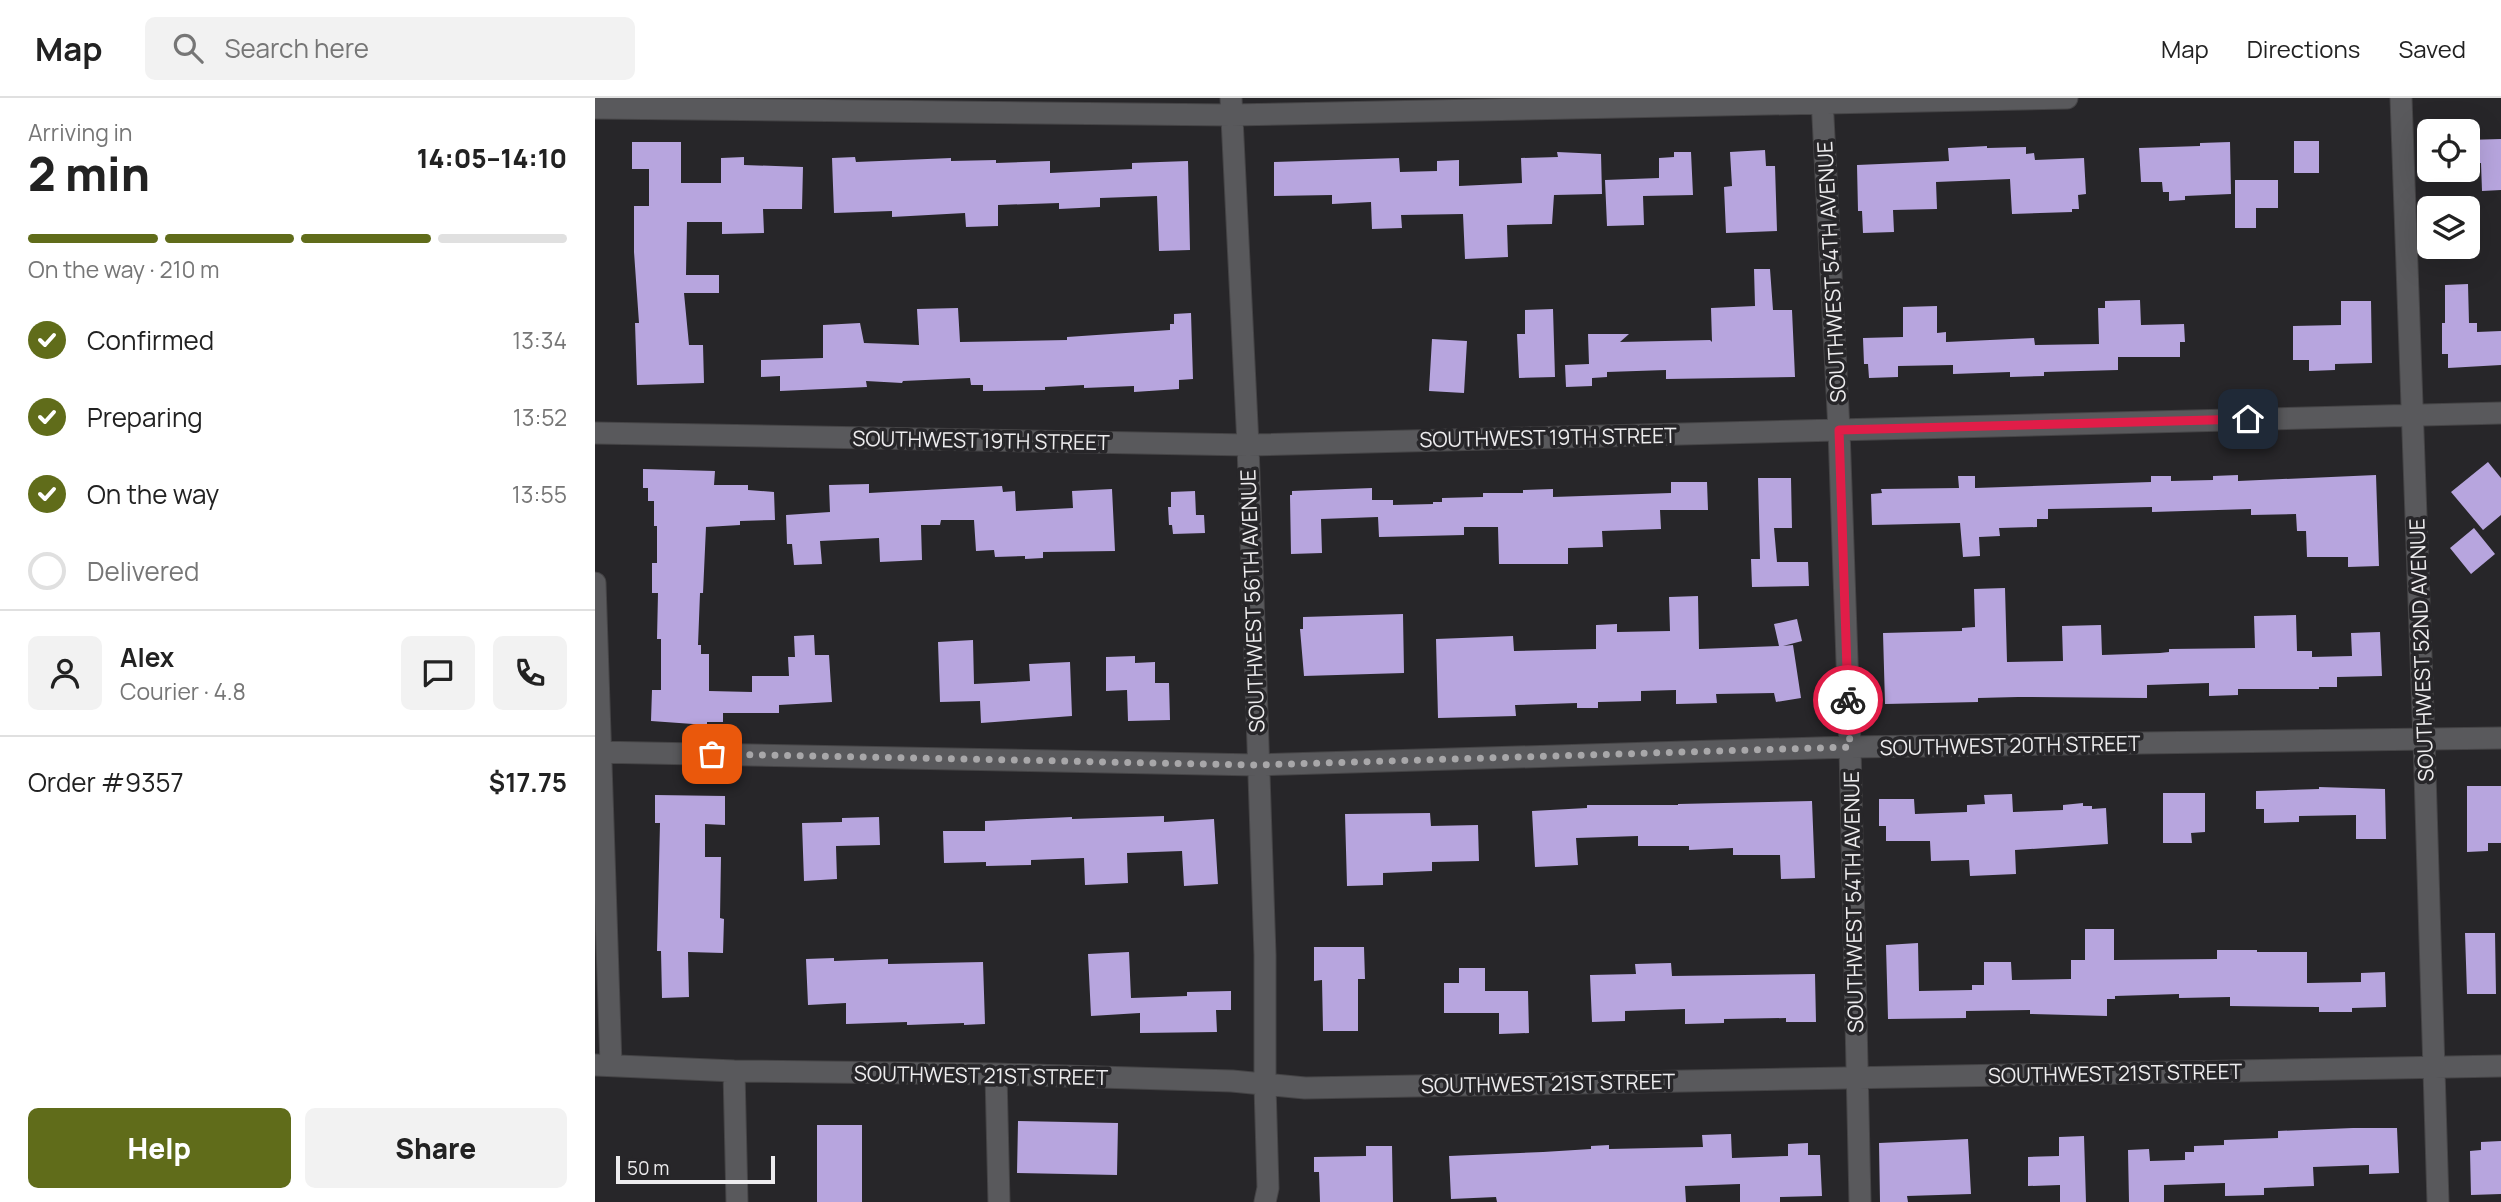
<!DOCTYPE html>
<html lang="en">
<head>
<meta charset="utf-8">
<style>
	body { margin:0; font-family:Manrope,sans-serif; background:#f2f2f2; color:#222; height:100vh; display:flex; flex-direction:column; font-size:26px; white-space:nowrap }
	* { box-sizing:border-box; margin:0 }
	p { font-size:23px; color:#767676 }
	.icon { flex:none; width:38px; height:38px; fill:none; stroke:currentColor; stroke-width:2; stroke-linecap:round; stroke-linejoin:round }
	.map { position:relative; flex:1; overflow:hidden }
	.side { display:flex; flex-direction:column; background:#fff; width:595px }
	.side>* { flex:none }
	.controls { position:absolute; left:1822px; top:21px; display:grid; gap:14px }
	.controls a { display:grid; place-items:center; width:63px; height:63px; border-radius:10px; background:#fff; box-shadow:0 7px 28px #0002; font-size:35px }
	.scale { position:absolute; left:21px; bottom:18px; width:159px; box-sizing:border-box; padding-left:7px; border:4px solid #edecee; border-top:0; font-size:19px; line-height:24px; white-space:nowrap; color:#edecee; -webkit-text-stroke:5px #272629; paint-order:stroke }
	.pin { position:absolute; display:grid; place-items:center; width:60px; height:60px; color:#fff; margin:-30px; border-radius:14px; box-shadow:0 4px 10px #0006 }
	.courier { position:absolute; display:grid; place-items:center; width:70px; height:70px; margin:-35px; border:5px solid #e11d48; border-radius:50%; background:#fff; color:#222; box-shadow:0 2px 9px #0007 }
	.overview em { font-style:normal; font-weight:800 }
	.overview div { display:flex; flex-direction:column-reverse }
	.overview { display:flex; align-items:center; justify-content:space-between; height:119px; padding:0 28px }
	h1 { font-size:46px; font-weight:800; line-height:52px }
	.bar { display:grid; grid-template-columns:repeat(4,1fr); gap:10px 7px; align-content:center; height:84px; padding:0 28px }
	.bar i { height:9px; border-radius:5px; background:#e0e0e0 }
	.bar .on { background:#606c1a }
	.bar p { grid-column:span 4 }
	.line { display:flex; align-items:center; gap:18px; padding:0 28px; border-top:2px solid #e0e0e0 }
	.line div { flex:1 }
	.round { display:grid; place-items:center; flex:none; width:74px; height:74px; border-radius:10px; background:#f2f2f2 }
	ol { padding:0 28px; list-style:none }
	li { display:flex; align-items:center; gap:21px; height:77px }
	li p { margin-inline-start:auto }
	li .icon { padding:7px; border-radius:50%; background:#606c1a; color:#fff; stroke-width:4 }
	li:last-child { color:#767676 }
	li i { width:38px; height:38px; border:4px solid #e0e0e0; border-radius:50% }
	.button { display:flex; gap:14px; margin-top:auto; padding:14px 28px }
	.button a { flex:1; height:80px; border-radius:10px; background:#606c1a; color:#fff; font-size:28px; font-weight:800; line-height:80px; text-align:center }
	.button a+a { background:#f2f2f2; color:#222 }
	header { display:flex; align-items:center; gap:42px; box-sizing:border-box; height:98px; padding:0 35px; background:#fff; border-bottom:2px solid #e0e0e0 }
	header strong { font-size:33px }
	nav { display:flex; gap:38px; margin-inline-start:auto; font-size:24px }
	.search { width:490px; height:63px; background:#f2f2f2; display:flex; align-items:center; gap:18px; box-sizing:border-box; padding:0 24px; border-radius:10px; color:#767676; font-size:26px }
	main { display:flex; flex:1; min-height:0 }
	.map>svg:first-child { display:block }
	.building { fill:#b7a5de }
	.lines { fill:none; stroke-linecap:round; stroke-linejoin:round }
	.minor-casing { stroke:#454446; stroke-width:23 }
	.minor { stroke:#59595c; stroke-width:21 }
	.done { stroke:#a8a7a9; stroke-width:7; stroke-dasharray:0 12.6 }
	.route { stroke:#e11d48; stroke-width:9 }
	.labels { text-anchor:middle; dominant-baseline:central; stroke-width:7; stroke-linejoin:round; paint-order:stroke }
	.street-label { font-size:21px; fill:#edecee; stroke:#272629 }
</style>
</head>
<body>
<header>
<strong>Map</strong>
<div class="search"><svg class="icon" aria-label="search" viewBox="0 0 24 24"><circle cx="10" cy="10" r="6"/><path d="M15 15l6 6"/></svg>Search here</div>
<nav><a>Map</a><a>Directions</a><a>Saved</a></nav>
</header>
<main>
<section class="side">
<div class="overview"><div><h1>2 min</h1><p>Arriving in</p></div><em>14:05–14:10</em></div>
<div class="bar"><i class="on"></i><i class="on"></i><i class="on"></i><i></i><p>On the way · 210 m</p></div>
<ol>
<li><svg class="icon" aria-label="check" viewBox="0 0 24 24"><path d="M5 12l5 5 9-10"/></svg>Confirmed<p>13:34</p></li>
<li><svg class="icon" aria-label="check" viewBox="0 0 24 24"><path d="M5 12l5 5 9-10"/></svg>Preparing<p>13:52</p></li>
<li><svg class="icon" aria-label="check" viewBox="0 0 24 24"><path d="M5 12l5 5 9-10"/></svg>On the way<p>13:55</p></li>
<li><i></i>Delivered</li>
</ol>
<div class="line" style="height:126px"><a class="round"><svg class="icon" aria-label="person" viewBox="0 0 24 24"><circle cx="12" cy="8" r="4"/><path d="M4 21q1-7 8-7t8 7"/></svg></a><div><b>Alex</b><p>Courier · 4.8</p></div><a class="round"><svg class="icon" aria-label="chat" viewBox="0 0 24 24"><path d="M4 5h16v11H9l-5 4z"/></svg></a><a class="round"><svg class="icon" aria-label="phone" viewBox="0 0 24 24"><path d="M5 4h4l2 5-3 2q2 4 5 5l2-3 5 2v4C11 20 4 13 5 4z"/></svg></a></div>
<div class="line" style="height:91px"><div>Order #9357</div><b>$17.75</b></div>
<div class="button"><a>Help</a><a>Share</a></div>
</section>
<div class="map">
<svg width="1906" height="1104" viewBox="0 0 1906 1104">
	<rect width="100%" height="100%" fill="#272629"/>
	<path class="building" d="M 1906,41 L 1906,92 L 1887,93 L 1886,65 L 1872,66 L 1872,42 Z
		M 1699,43 L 1724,43 L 1724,75 L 1699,75 Z
		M 37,44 L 86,44 L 86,85 L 126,85 L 126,60 L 149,59 L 149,67 L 208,69 L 207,111 L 168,111 L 169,135 L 127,136 L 127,124 L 92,124 L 91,177 L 124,177 L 124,195 L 89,195 L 94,247 L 108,247 L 109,285 L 42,287 L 40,225 L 44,225 L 39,154 L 39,108 L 54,108 L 54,71 L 37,71 Z
		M 1635,44 L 1636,96 L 1590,98 L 1590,102 L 1574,103 L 1574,94 L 1568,94 L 1567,84 L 1546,84 L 1544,50 L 1605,48 L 1605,45 Z
		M 1392,48 L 1392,50 L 1431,49 L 1431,56 L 1439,55 L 1440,62 L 1489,60 L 1491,96 L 1483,97 L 1484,111 L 1477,111 L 1477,114 L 1417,116 L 1415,81 L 1341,84 L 1342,111 L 1298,112 L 1299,134 L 1268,135 L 1267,113 L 1263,113 L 1262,67 L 1354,63 L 1353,50 Z
		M 1170,52 L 1171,68 L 1180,68 L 1182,133 L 1131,135 L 1129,89 L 1137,88 L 1135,54 Z
		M 962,54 L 1006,56 L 1007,96 L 959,97 L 957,126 L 912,127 L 913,159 L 870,161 L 868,116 L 806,117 L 807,130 L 777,131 L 776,104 L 737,106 L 737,97 L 679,98 L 679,64 L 804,60 L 805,74 L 842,73 L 842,63 L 864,62 L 864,88 L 927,85 L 926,60 L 963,59 Z
		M 1079,54 L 1096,54 L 1098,97 L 1048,98 L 1049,127 L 1012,128 L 1010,82 L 1064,80 L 1064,60 L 1079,59 Z
		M 260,59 L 261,64 L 356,60 L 356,63 L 401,62 L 401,65 L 455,63 L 455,75 L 537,71 L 537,65 L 593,63 L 595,152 L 564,153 L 562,98 L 505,100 L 505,109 L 464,111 L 464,105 L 403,107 L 403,128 L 371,129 L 370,115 L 297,119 L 297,113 L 239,115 L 237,60 Z
		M 1640,82 L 1683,82 L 1683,110 L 1661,110 L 1661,130 L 1640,130 Z
		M 1159,171 L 1175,171 L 1178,212 L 1197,212 L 1200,279 L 1071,281 L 1071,272 L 1012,274 L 1012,279 L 997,280 L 997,288 L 971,289 L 970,267 L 994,266 L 993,236 L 1034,236 L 1025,244 L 1115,242 L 1117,244 L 1116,210 L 1160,208 Z
		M 1873,186 L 1874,225 L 1882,225 L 1882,234 L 1906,233 L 1906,267 L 1853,270 L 1853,256 L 1847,256 L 1847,225 L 1850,225 L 1850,187 Z
		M 1545,202 L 1546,227 L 1589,226 L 1590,244 L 1585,244 L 1585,259 L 1523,259 L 1523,272 L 1449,274 L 1449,278 L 1415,279 L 1415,274 L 1358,276 L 1358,267 L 1303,268 L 1303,279 L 1274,280 L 1273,266 L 1269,266 L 1268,240 L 1308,239 L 1308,209 L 1342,208 L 1342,235 L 1351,234 L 1351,244 L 1439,240 L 1440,247 L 1504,246 L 1503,210 L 1510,210 L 1510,203 Z
		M 1746,203 L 1776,203 L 1777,265 L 1740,266 L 1740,272 L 1714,273 L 1714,262 L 1698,262 L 1698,228 L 1746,227 Z
		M 363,210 L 365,244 L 472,242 L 472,239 L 575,232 L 575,226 L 579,226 L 579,216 L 596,215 L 598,281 L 584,282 L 584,291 L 539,294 L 539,288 L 489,290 L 489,287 L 450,289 L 450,292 L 388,293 L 388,287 L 376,287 L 375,280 L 308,283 L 307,285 L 271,283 L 272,289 L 185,293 L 185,278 L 166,279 L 166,262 L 228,260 L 228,227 L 265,225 L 269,245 L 324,247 L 322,211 Z
		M 958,211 L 960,279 L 924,280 L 922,236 L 930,236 L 930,212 Z
		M 837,241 L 872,243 L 869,295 L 834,293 Z
		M 1893,364 L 1906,380 L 1906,417 L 1888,432 L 1856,394 Z
		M 48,371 L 120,373 L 119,387 L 153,387 L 153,392 L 179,394 L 180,422 L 145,423 L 145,427 L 111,429 L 108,495 L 105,495 L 103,547 L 106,547 L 106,556 L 114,556 L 114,593 L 157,594 L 157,578 L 194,578 L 193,559 L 200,559 L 199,538 L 219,537 L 220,557 L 234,557 L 237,604 L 184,607 L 184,615 L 128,615 L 128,624 L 112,624 L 112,627 L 56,623 L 57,592 L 66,592 L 66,541 L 62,541 L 63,495 L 57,495 L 57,465 L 62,465 L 62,428 L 59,428 L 59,403 L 53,403 L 53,390 L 48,390 Z
		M 1643,377 L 1643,383 L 1781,377 L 1784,468 L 1753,469 L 1753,459 L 1712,459 L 1711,433 L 1702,433 L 1701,416 L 1656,417 L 1656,411 L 1557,414 L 1557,409 L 1453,411 L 1453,421 L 1442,421 L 1442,429 L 1404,430 L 1405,438 L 1384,439 L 1385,458 L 1368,459 L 1365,425 L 1277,427 L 1276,396 L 1287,395 L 1286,391 L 1364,390 L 1363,378 L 1380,378 L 1380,390 L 1556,384 L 1556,378 L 1576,378 L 1576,383 L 1618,382 L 1618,378 Z
		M 1163,380 L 1196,380 L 1197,430 L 1179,430 L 1182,464 L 1213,464 L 1214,488 L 1157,489 L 1156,461 L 1165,461 Z
		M 1076,384 L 1112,384 L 1113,412 L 1065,412 L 1066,431 L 1007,433 L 1008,449 L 973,450 L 973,466 L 904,466 L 903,429 L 869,429 L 869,437 L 784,439 L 783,419 L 726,421 L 727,455 L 696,456 L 695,397 L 697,397 L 697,393 L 777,390 L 777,402 L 798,402 L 798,407 L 838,406 L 838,404 L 847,404 L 847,400 L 888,399 L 888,395 L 928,395 L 928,392 L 958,391 L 958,399 L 1076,395 Z
		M 274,386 L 274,395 L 407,388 L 408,394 L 420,393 L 421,413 L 478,410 L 477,393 L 517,391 L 520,453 L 448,454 L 448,460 L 430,461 L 430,458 L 400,459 L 399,452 L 381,453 L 379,422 L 346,422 L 345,427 L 326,427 L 327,462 L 285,464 L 284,440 L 225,443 L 227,466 L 199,467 L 197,446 L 192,446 L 191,417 L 235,414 L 234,387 Z
		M 600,393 L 601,417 L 609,417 L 610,435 L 578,436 L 577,427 L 574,427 L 573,409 L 576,409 L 576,394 Z
		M 1879,430 L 1900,456 L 1876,476 L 1855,450 Z
		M 1410,490 L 1412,564 L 1468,563 L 1467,528 L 1506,527 L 1507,557 L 1565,555 L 1574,554 L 1574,551 L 1660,550 L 1659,518 L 1701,517 L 1702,553 L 1717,553 L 1717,559 L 1757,558 L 1756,535 L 1785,534 L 1787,578 L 1742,579 L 1742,589 L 1724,589 L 1724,591 L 1643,591 L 1643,597 L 1614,598 L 1614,585 L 1552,587 L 1552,600 L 1423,599 L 1383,600 L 1383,604 L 1290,606 L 1288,535 L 1367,533 L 1367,530 L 1380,529 L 1379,491 Z
		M 1103,498 L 1104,551 L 1184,548 L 1179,526 L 1202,521 L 1207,543 L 1188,548 L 1198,547 L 1206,600 L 1181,604 L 1179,595 L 1121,596 L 1122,605 L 1081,606 L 1081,592 L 1046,593 L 1046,603 L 1003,604 L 1003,610 L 982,610 L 982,605 L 920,607 L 921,618 L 843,620 L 841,541 L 918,538 L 919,553 L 1001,551 L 1001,527 L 1022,526 L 1022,534 L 1075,533 L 1074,499 Z
		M 808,516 L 809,575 L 709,578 L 705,531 L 708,531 L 708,519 Z
		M 378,542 L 379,586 L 435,583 L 434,566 L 475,564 L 477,618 L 386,625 L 385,603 L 345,604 L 343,544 Z
		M 540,558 L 540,565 L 560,564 L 560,585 L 574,585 L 575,622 L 533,623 L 532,592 L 511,593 L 511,559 Z
		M 1872,688 L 1906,688 L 1906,745 L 1893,745 L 1893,753 L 1872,754 Z
		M 1724,689 L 1790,691 L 1791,741 L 1761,741 L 1761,717 L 1704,718 L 1704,724 L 1669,725 L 1669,711 L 1661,711 L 1661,693 L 1724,691 Z
		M 1568,695 L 1610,695 L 1610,734 L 1596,735 L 1597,745 L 1568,745 Z
		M 1417,696 L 1418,714 L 1468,712 L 1468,707 L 1488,705 L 1488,708 L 1497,708 L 1497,711 L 1511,710 L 1513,746 L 1420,752 L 1421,776 L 1375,778 L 1374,762 L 1336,763 L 1335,743 L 1291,743 L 1291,728 L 1284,728 L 1284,701 L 1319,701 L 1320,716 L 1372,714 L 1372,707 L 1390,706 L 1389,697 Z
		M 60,697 L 130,698 L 130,727 L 110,726 L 110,759 L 126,759 L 125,820 L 129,821 L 128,855 L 93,854 L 94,899 L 67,900 L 66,853 L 62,853 L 65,725 L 60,725 Z
		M 1217,703 L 1220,780 L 1186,781 L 1185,757 L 1138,757 L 1138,750 L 1094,752 L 1094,748 L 1043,748 L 1043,738 L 981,740 L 983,767 L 940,769 L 937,713 L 992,710 L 992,707 L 1083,707 L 1083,706 Z
		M 835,715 L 836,728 L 883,727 L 884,763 L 837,764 L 837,773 L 788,775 L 788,787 L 752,788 L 750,716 Z
		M 569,718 L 569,724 L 619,721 L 623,786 L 589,788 L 587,753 L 532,755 L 533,785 L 490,787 L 489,760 L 436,762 L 436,767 L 391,768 L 391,764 L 349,765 L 348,733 L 390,733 L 390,723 L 477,719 L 477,721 Z
		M 284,719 L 285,747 L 241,748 L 242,781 L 209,783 L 207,725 L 247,724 L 247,720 Z
		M 1490,831 L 1519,831 L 1519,862 L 1622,861 L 1622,852 L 1662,852 L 1662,854 L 1712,854 L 1712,885 L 1766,884 L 1766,875 L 1790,874 L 1791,909 L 1757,910 L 1757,914 L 1724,914 L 1724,909 L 1635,908 L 1635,899 L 1584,900 L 1584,896 L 1520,898 L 1520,901 L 1512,901 L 1512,918 L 1435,916 L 1435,912 L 1371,913 L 1371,920 L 1293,921 L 1291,847 L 1323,845 L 1324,893 L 1377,892 L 1377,887 L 1389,887 L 1389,864 L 1416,864 L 1417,882 L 1476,881 L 1476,862 L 1490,862 Z
		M 1870,835 L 1900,835 L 1901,896 L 1872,896 Z
		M 719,849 L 769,849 L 770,881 L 763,881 L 763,933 L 728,933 L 727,882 L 719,883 Z
		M 534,854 L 536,900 L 592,898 L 592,894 L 636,893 L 636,912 L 621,912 L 622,934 L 545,935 L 545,915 L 496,918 L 493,856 Z
		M 239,860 L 239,863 L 293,861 L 293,866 L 388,864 L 390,926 L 369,927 L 369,925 L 312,927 L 312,924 L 251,926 L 251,905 L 213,907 L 211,861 Z
		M 1076,865 L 1077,878 L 1220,876 L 1221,924 L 1191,924 L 1191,920 L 1129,921 L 1129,925 L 1090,926 L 1090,911 L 1030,913 L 1030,923 L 997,924 L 995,877 L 1041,876 L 1040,866 Z
		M 864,870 L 890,870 L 890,893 L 933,893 L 934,935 L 904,936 L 904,915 L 849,915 L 849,885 L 864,885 Z
		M 423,1023 L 523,1025 L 522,1077 L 422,1075 Z
		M 222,1027 L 267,1027 L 267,1104 L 222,1104 Z
		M 1758,1030 L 1802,1030 L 1804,1075 L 1774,1076 L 1774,1067 L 1718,1069 L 1719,1088 L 1669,1090 L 1669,1097 L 1630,1098 L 1630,1085 L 1569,1087 L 1569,1104 L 1534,1104 L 1533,1052 L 1554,1051 L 1555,1063 L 1590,1062 L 1590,1054 L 1599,1054 L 1599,1048 L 1629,1047 L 1629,1042 L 1683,1040 L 1683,1033 Z
		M 1136,1036 L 1137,1060 L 1193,1058 L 1193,1046 L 1213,1045 L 1213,1057 L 1225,1057 L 1227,1098 L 1185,1099 L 1185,1104 L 1145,1104 L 1145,1086 L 1090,1088 L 1091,1104 L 902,1104 L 901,1099 L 856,1101 L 854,1058 L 948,1054 L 996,1051 L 996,1048 L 1014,1047 L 1014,1051 L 1108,1049 L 1107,1037 Z
		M 1489,1038 L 1491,1104 L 1465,1104 L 1465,1087 L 1433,1088 L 1433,1059 L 1464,1058 L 1464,1039 Z
		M 1373,1041 L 1376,1096 L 1312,1098 L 1313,1104 L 1285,1104 L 1284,1045 Z
		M 1906,1043 L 1906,1096 L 1876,1097 L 1875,1053 L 1886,1052 L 1886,1044 Z
		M 771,1048 L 797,1048 L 798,1104 L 725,1104 L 724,1074 L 719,1074 L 719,1059 L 771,1058 Z"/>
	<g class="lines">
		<g class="minor-casing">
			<path id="minor" d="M 636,0 L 653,347 L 670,857 L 670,988 L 673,1090 L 670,1104
				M 1227,0 L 1244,332 L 1255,649 L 1265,1104
				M 1806,0 L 1829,642 L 1843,1104
				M 0,10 L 636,17 L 1472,0
				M 0,335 L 653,347 L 1906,315
				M 0,485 L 16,967
				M 0,654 L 662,667 L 1255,649 L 1906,640
				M 0,967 L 139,973 L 401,976 L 637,983 L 710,990 L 1906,968
				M 139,973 L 142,1104
				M 401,976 L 404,1104"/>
		</g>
		<use href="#minor" class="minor"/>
	</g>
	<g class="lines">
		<path class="done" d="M 117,656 L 662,667 L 1255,649 L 1253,602"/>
		<path class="route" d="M 1253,602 L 1244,332 L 1653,321"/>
	</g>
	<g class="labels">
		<g class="street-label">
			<text transform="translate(1236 174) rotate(-93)">SOUTHWEST 54TH AVENUE</text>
			<text transform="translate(953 339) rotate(-1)">SOUTHWEST 19TH STREET</text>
			<text transform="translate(386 342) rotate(1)">SOUTHWEST 19TH STREET</text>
			<text transform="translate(657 503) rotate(-92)">SOUTHWEST 56TH AVENUE</text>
			<text transform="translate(1826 552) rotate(-92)">SOUTHWEST 52ND AVENUE</text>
			<text transform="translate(1415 647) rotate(-1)">SOUTHWEST 20TH STREET</text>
			<text transform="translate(1258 804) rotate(-91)">SOUTHWEST 54TH AVENUE</text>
			<text transform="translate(1520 975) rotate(-1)">SOUTHWEST 21ST STREET</text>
			<text transform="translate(386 977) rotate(1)">SOUTHWEST 21ST STREET</text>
			<text transform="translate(953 985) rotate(-1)">SOUTHWEST 21ST STREET</text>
		</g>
	</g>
</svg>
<div class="controls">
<a><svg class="icon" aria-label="locate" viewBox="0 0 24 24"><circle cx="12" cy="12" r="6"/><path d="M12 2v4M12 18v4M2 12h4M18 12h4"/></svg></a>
<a><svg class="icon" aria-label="layers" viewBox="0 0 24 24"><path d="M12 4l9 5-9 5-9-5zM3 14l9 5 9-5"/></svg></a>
</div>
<div class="scale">50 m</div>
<div class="pin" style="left:117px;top:656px;background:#ea580c"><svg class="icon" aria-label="bag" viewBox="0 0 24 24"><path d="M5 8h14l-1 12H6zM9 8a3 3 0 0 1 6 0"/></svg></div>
<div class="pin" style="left:1653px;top:321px;background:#1f2937"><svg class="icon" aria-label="home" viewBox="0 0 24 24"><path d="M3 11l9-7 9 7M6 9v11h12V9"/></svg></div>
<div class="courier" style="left:1253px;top:602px"><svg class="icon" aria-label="bike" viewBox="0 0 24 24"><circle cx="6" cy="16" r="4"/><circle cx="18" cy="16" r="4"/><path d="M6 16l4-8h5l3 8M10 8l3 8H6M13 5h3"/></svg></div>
</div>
</main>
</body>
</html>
